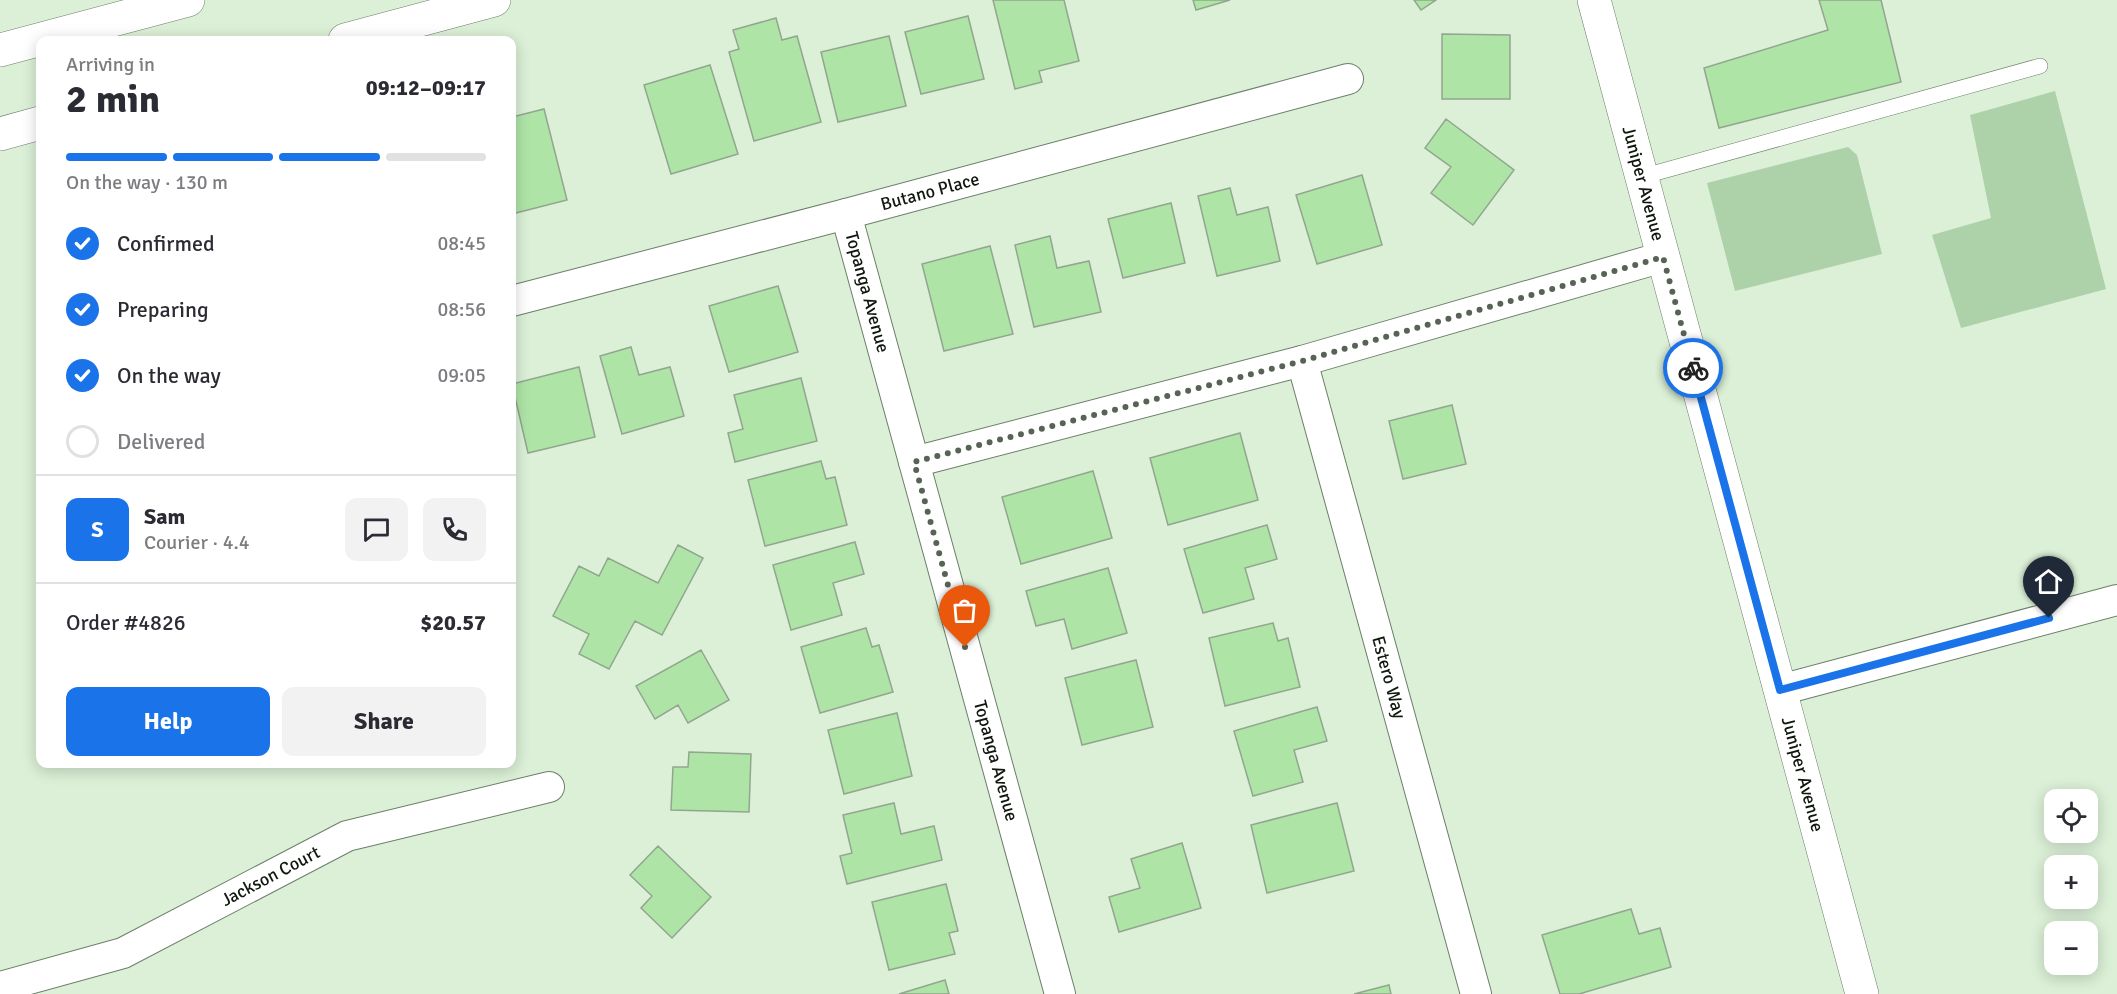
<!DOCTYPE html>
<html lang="en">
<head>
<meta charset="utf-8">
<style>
	body { margin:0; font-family:Signika,sans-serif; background:#f2f2f3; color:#2b2b33; height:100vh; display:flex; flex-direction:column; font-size:22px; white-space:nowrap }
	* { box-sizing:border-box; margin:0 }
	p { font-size:20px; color:#7c7c81 }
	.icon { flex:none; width:33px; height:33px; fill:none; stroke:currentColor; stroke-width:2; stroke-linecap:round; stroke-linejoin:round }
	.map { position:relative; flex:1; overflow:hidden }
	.sheet { position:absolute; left:36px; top:36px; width:480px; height:732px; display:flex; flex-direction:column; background:#fff; border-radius:12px; box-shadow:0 3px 15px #0003 }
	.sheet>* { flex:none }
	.buttons { position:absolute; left:2044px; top:789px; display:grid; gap:12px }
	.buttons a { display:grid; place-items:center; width:54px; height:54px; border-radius:12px; background:#fff; box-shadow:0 3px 15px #0003; font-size:30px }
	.pin { position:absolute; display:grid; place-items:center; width:51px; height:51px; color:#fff; margin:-62px -26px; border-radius:50% 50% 50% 0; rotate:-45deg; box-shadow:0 0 6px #0007 }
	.pin .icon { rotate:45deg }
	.courier { position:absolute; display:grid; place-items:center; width:60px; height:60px; margin:-30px; border:4px solid #1a73e8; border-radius:50%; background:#fff; color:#222; box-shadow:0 2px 8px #0007 }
	.head em { font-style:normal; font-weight:700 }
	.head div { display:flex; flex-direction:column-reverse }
	.head { display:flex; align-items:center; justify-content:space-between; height:102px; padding:0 30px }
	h1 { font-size:39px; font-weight:700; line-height:45px }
	.bar { display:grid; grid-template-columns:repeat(4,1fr); gap:9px 6px; align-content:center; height:72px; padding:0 30px }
	.bar i { height:8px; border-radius:4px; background:#e1e1e2 }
	.bar .selected { background:#1a73e8 }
	.bar p { grid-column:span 4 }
	.line { display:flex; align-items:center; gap:15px; padding:0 30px; border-top:2px solid #e1e1e2 }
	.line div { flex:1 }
	.round { display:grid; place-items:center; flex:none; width:63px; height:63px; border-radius:12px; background:#f2f2f3 }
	ol { padding:0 30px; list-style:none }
	li { display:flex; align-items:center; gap:18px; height:66px }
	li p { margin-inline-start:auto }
	li .icon { padding:6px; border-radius:50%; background:#1a73e8; color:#fff; stroke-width:4 }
	li:last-child { color:#7c7c81 }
	li i { width:33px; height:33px; border:3px solid #e1e1e2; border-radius:50% }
	.cta { display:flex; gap:12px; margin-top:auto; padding:12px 30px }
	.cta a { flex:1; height:69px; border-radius:12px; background:#1a73e8; color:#fff; font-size:24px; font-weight:700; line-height:69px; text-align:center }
	.cta a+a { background:#f2f2f3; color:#2b2b33 }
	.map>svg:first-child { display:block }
	.green { fill:#add1a8 }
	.building { fill:#afe4a7; stroke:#92a68f; stroke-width:1.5 }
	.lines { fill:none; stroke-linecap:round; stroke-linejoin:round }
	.lane-casing { stroke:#6c7f69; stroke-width:16 }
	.street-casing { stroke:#6c7f69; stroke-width:32 }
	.secondary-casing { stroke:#6c7f69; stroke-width:34 }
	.primary-casing { stroke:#6c7f69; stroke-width:34 }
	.lane { stroke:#fff; stroke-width:15 }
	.street { stroke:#fff; stroke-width:30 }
	.secondary { stroke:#fff; stroke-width:33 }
	.primary { stroke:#fff; stroke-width:33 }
	.done { stroke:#576355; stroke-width:6; stroke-dasharray:0 10.8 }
	.route { stroke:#1a73e8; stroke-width:8 }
	.labels { text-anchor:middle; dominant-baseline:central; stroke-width:5; stroke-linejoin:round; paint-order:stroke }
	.street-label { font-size:18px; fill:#10170f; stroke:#e8fee4 }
</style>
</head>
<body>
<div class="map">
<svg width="2117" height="994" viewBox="0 0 2117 994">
	<rect width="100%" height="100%" fill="#dbf0d7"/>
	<path class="green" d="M 2055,91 L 2106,289 L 1961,328 L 1932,235 L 1991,218 L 1970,115 Z
		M 1848,147 L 1857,155 L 1882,254 L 1735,291 L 1707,183 Z"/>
	<path class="building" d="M 993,0 L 1064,0 L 1079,61 L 1039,71 L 1042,82 L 1015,89 Z
		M 1193,0 L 1230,0 L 1196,10 Z
		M 1414,0 L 1436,0 L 1421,10 Z
		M 1819,0 L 1881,0 L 1901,82 L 1719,128 L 1704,68 L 1828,30 Z
		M 968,16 L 984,79 L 921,94 L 905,32 Z
		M 776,18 L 782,40 L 797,36 L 821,122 L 754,141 L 729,52 L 739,49 L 733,30 Z
		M 1442,34 L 1510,35 L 1510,99 L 1442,99 Z
		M 889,36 L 906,106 L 838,122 L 821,52 Z
		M 710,65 L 738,154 L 671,174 L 644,85 Z
		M 544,109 L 567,200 L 512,214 L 512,117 Z
		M 1446,119 L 1514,170 L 1473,225 L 1431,193 L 1451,167 L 1425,148 Z
		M 1362,175 L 1382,245 L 1317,264 L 1296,195 Z
		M 1230,188 L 1237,215 L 1268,207 L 1280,261 L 1217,276 L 1198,196 Z
		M 1171,203 L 1185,263 L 1123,278 L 1108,219 Z
		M 1050,236 L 1057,268 L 1089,261 L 1101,312 L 1034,327 L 1015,245 Z
		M 990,246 L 1013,334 L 944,351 L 922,264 Z
		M 778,286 L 798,352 L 729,372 L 709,306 Z
		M 631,347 L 639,375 L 670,367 L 684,416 L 622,434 L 600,356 Z
		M 579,367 L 595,437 L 528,453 L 512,384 Z
		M 801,378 L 817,441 L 735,462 L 728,433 L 743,429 L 734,395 Z
		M 1452,405 L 1466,464 L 1403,479 L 1389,421 Z
		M 1240,433 L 1258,500 L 1168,525 L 1150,458 Z
		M 821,461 L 826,479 L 835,477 L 847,525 L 765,546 L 748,480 Z
		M 1093,471 L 1112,538 L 1021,564 L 1002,497 Z
		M 1267,525 L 1277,559 L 1245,568 L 1254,599 L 1203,613 L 1184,549 Z
		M 855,542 L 864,574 L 833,583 L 842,615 L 791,630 L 773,565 Z
		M 678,545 L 703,558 L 662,635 L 635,621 L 609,669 L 579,654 L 589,634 L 553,616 L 579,566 L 599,576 L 608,558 L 658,583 Z
		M 1108,568 L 1127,633 L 1072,649 L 1064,619 L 1036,626 L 1026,591 Z
		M 1273,623 L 1278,641 L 1288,638 L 1300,687 L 1225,706 L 1209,638 Z
		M 866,628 L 872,647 L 879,645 L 893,692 L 820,713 L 801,647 Z
		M 701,650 L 729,700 L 688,723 L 678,705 L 655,719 L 636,686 Z
		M 1136,660 L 1153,727 L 1082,745 L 1065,678 Z
		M 1317,707 L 1327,741 L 1294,750 L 1303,782 L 1253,796 L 1234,731 Z
		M 897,713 L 912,776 L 844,794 L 828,730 Z
		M 689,752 L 751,754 L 749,812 L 671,810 L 673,767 L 688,767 Z
		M 894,803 L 901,834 L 934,826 L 942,860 L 847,884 L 840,856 L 852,853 L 843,815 Z
		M 1337,803 L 1354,871 L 1267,893 L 1251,825 Z
		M 1182,843 L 1201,908 L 1119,932 L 1109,897 L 1140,888 L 1131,859 Z
		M 658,846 L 711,897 L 672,938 L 641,908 L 652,896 L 630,875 Z
		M 946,884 L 958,931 L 949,933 L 955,954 L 889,970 L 872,902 Z
		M 1631,909 L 1639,934 L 1660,928 L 1671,967 L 1579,994 L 1560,994 L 1542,935 Z
		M 945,980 L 949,994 L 899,994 Z
		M 1389,985 L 1391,994 L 1354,994 Z"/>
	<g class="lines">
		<g class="lane-casing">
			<path id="lane" d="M 1641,177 L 2040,66"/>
		</g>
		<g class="street-casing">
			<g id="street">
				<path id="s1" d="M 846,214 L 1060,994"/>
				<path id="s2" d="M 512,301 L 846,214 L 1348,79"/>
				<path id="s3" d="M 1302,361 L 1476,994"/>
				<path d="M 914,462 L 1302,361 L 1663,257"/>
				<path d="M 1780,690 L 2117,600"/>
				<path id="s4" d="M 0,987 L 123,953 L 347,836 L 549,787"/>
			</g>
		</g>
		<g class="secondary-casing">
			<g id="secondary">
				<path id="s5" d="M 1594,0 L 1862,994"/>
			</g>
		</g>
		<g class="primary-casing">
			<path id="primary" d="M 345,40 L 494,0
				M 0,50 L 188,0
				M 0,134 L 40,123"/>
		</g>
		<use href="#lane" class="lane"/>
		<use href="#street" class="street"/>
		<use href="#secondary" class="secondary"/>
		<use href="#primary" class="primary"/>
	</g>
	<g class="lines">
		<path class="done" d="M 965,647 L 914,462 L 1302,361 L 1663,257 L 1693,368"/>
		<path class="route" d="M 1693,368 L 1780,690 L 2049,618"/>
	</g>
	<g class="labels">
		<g class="street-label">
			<text stroke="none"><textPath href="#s5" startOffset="190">Juniper Avenue</textPath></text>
			<text stroke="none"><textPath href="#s2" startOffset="432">Butano Place</textPath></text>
			<text stroke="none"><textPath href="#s1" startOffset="81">Topanga Avenue</textPath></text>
			<text stroke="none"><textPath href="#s3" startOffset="328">Estero Way</textPath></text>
			<text stroke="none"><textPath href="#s1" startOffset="567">Topanga Avenue</textPath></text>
			<text stroke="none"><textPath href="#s5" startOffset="802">Juniper Avenue</textPath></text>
			<text stroke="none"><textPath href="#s4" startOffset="294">Jackson Court</textPath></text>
		</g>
	</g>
</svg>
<div class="buttons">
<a><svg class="icon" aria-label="locate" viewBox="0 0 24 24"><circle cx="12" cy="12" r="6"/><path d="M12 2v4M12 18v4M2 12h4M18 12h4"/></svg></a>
<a>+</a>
<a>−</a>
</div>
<div class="pin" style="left:965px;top:647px;background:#ea580c"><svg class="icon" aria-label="bag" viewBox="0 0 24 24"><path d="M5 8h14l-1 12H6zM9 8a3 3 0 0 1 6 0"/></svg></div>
<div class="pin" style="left:2049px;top:618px;background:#1f2937"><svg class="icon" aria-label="home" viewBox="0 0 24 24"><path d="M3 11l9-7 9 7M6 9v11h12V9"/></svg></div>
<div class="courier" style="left:1693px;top:368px"><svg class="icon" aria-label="bike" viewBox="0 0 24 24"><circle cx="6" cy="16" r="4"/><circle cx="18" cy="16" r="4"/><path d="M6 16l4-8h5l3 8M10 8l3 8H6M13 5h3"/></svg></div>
<section class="sheet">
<div class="head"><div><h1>2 min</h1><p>Arriving in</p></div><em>09:12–09:17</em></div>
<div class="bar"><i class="selected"></i><i class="selected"></i><i class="selected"></i><i></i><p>On the way · 130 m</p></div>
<ol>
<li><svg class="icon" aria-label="check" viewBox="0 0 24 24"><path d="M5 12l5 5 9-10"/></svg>Confirmed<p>08:45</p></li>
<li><svg class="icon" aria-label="check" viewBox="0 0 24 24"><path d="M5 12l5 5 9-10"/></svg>Preparing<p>08:56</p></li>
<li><svg class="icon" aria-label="check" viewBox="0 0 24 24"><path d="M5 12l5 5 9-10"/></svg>On the way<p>09:05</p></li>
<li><i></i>Delivered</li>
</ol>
<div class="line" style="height:108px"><b class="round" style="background:#1a73e8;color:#fff">S</b><div><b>Sam</b><p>Courier · 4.4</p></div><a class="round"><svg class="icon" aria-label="chat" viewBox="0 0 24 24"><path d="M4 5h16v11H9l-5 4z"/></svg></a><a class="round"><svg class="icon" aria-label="phone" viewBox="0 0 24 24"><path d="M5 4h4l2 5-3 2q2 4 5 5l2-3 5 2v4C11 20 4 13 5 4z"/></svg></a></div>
<div class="line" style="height:78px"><div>Order #4826</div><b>$20.57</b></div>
<div class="cta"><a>Help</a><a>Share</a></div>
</section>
</div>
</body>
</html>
